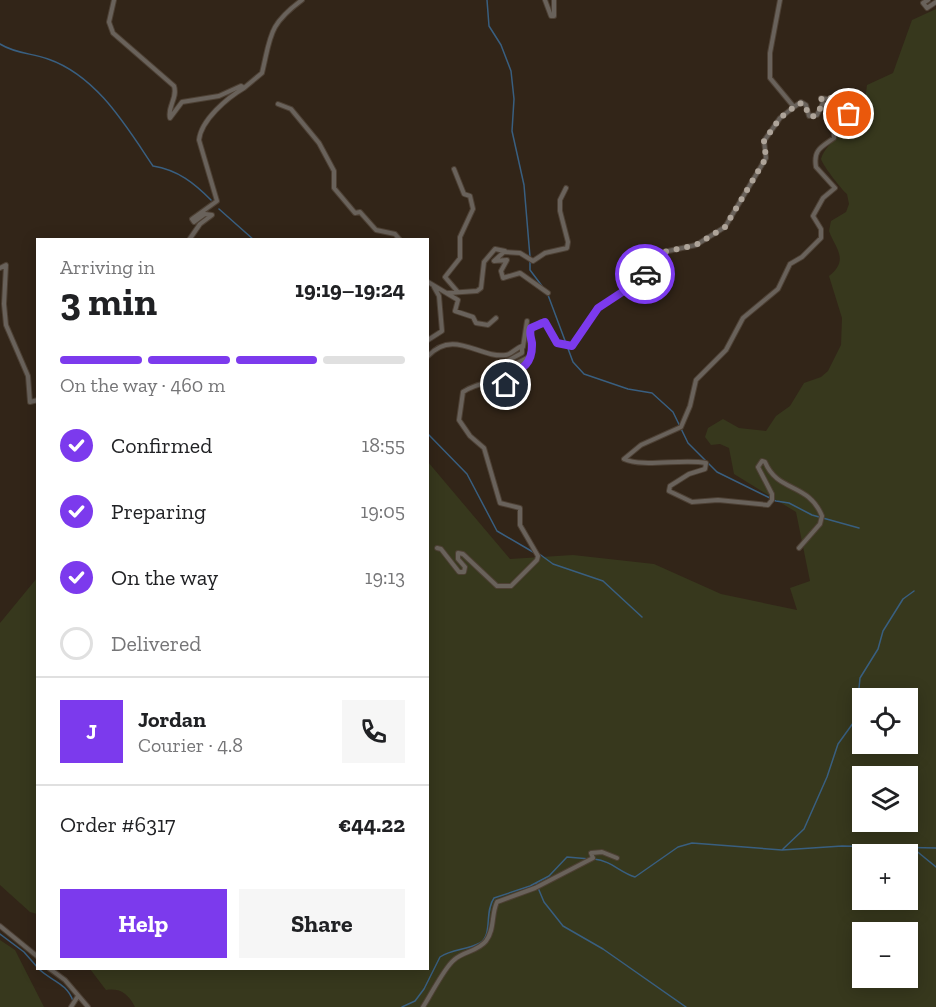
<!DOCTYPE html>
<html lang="en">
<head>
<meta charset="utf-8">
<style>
	body { margin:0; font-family:"Zilla Slab",serif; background:#f6f6f6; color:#202124; height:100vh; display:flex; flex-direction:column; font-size:22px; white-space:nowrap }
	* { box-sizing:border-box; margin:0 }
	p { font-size:20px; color:#757577 }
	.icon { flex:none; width:33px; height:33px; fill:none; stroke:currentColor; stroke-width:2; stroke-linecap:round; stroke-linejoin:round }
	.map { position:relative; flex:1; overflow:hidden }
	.sheet { position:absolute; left:36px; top:238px; width:393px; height:732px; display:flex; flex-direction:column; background:#fff; border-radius:0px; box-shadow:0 3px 15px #0003 }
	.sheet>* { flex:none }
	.buttons { position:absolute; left:852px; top:688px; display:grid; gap:12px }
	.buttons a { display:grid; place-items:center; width:66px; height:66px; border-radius:0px; background:#fff; box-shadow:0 3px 15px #0003; font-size:30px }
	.pin { position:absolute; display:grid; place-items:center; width:51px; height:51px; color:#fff; margin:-26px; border:3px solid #fff; border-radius:50%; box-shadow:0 2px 6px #0007 }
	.courier { position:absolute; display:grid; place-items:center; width:60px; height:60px; margin:-30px; border:4px solid #7c3aed; border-radius:50%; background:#fff; color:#222; box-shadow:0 2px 8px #0007 }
	.head em { font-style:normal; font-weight:700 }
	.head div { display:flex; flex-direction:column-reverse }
	.head { display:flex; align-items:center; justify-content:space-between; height:102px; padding:0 24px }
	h1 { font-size:39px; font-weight:700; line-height:45px }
	.bar { display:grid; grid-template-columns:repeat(4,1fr); gap:9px 6px; align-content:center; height:72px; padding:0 24px }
	.bar i { height:8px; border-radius:4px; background:#e0e0e0 }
	.bar .selected { background:#7c3aed }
	.bar p { grid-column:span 4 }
	.line { display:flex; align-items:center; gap:15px; padding:0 24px; border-top:2px solid #e0e0e0 }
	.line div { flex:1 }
	.round { display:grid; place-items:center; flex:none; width:63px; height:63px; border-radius:0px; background:#f6f6f6 }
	ol { padding:0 24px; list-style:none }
	li { display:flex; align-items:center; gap:18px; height:66px }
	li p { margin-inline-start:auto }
	li .icon { padding:6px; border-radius:50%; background:#7c3aed; color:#fff; stroke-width:4 }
	li:last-child { color:#757577 }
	li i { width:33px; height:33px; border:3px solid #e0e0e0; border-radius:50% }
	.cta { display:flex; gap:12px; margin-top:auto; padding:12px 24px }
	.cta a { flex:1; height:69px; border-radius:0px; background:#7c3aed; color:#fff; font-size:24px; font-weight:700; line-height:69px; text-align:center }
	.cta a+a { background:#f6f6f6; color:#202124 }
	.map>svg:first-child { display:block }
	.green { fill:#37381d; fill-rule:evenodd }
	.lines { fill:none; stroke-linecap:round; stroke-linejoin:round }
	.stream { stroke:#395f80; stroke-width:1.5 }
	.minor-casing { stroke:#4d4034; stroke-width:6 }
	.minor { stroke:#69625b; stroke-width:4 }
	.done { stroke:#aea499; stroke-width:6; stroke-dasharray:0 10.8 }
	.route { stroke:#7c3aed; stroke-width:8 }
</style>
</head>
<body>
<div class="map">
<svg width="936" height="1007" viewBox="0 0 936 1007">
	<rect width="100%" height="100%" fill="#322518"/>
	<path class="green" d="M 936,9 L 936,1007 L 135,1007 C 128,994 121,988 106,990 L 90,969 L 428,969 L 428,462 L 510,559 L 573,555 L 654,564 L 721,594 L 797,610 L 790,588 L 810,581 L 796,512 L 734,474 L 729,448 L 720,444 L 711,445 L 705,437 L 708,428 L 723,419 L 739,428 L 766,431 L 776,416 L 790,406 L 804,383 L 821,377 L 828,371 L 841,345 L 842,318 L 829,276 C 850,260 835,248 829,231 L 831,221 L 846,212 L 849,204 L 847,194 C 842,190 823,166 821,159 C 827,140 850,131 861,113 C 865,105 866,93 867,85 L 893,73 L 912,20 ZM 862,699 L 908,699 L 908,744 L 862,744 ZM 862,777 L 908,777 L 908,822 L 862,822 ZM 862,855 L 908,855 L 908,900 L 862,900 ZM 862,933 L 908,933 L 908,978 L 862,978 Z
		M 37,578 L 37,914 L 30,912 L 0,885 L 0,623 Z
		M 0,940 L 15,950 L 44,1007 L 0,1007 Z"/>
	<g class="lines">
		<path class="stream" d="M 487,0 L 489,26 L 501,45 L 511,71 L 514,99 L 512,131 L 524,185 L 530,257
			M 0,44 C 16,54 32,53 48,59 C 97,76 126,126 153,166 C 178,170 194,183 211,200
			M 219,209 L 254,240
			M 530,262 L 530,270 L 542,286
			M 548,295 L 573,362 L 584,374 L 628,389 L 652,393 L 673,412 L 688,443 L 717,472 L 776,501 L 789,503 L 812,515 L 859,528
			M 428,434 L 467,474 L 497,531 L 533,552
			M 538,553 L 553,564 L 603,581 L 642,617
			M 783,849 L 804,829 L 827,777 L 838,744 L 856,719 L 860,678 L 878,649 L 883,631 L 903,599 L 914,591
			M 914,849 L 936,867
			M 594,859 C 612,861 619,872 635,877 L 678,847 L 692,843 L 782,850 L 842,846 L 936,848
			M 536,883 L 544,902 L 563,926 L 603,949 L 686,1007
			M 0,934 L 24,952 L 38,968
			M 39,969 C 51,981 67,983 73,1001
			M 402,1007 L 415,1001 L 424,989 L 440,957 C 452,949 467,950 480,943 C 493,935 484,912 494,898 L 530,886 L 549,876 L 567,857 L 590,859"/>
		<g class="minor-casing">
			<path id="minor" d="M 114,0 L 109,22 L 113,33 L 174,86 C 178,98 167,107 170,118 L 182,102 L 219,96 L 241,86 L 244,88 C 227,98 201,120 199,140 L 217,201 L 192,219 L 194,222 L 205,214 L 212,215 L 200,224 L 189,240
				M 545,0 L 551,16 L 554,16 L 554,0
				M 928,0 L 923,3 L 927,8 L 936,2
				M 244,88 L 262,73 C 271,36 268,25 302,0
				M 278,104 L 291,109 L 319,143 L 334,171 L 334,188 L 355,213 L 360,212 L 376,230 L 395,234 L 400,240
				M 794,107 L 801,102 L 806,105 L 809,116 L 817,115 L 823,103 L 821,98 L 845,102 L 850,108 L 848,116 L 834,128 L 834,138 C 822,147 813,149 816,167 L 835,188 L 823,198 L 813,216 L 821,229 L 821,238 L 802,257 L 790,264 L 778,289 L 743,318 L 726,350 L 696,380 L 690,406 L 681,427 L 641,445 L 624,459 C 643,468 683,458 706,463 L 705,469 L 689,474 L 670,486 L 669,491 L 692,502 L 718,500 L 768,505 L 772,500 L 772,494 L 758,467 L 762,461 L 765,462 C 778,493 808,482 822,516 L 820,524 L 799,548
				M 454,169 L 464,194 L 470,196 L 473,209 L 460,237 L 460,258 L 445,277 L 457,291
				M 505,252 L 520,253 L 533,261 L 545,253 L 567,248 L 568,242 L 560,211 L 560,200 L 566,188
				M 0,268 L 6,265 L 4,304 L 6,325 L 28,376 L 30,402 L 38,400
				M 428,282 L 458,300 L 455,311 L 473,317 L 476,323 L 488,325 L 496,318
				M 448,293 L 477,291 L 481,288 L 484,262 L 495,249 L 505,251 L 494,261 L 507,260 L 501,271 L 503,278 L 520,273 L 548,293
				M 428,340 L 442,331 L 439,296 L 434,287
				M 523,347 L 527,321
				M 428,356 C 454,328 480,359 506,355 C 512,354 516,348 522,346 L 522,353 L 507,361 L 507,368 L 529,357
				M 498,380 L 506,385 L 520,384
				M 437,548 L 441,549 L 459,572 L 464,572 L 465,567 L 458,559 L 458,553 L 463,554 L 497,586 L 511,586 L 537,560 L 538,556 L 520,525 L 520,508 L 500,503 L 484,448 L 470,436 L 459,420 L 463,392 C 482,379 506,383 523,369 L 531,352 L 529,331 L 541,322 L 545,322 L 557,343 L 572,346 L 598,308 L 641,280 L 659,253 L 696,245 L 725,227 L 766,158 L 764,141 L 780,118 L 794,107 L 770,78 L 770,53 L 780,0
				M 0,926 L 38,957
				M 50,969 L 65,980 L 88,1007
				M 71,1007 L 78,996
				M 423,1007 C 431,995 444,968 454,960 C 463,951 477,952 486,941 C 495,929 491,915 497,902 L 535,888 L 593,858 L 591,853 L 602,852 L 617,858"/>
		</g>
		<use href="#minor" class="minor"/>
	</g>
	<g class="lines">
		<path class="done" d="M 645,274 L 659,253 L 696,245 L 725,227 L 766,158 L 764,141 L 780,118 L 799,103 L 806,105 L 807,112 L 811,117 L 817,115 L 823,102 L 821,98 L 835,98 L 848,104 L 849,114"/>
		<path class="route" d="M 506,385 L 498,380 C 516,370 533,370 532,343 C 531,337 529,334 531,328 L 545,322 L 557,343 L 572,346 L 598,308 L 636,283 L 645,274"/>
	</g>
</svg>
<div class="buttons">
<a><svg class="icon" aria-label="locate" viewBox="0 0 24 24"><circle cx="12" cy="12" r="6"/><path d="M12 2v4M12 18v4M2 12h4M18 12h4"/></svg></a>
<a><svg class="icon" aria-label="layers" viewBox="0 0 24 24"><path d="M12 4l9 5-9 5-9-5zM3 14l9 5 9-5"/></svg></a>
<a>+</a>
<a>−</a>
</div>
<div class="pin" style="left:849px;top:114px;background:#ea580c"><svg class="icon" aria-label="bag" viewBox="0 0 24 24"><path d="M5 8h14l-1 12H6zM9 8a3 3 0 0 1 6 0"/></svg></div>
<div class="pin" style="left:506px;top:385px;background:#1f2937"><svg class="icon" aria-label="home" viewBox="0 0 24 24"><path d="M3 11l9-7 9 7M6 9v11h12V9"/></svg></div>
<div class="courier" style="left:645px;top:274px"><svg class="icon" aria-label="car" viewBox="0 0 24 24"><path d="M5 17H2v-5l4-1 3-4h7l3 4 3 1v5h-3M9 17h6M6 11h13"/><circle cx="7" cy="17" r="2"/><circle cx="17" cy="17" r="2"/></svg></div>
<section class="sheet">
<div class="head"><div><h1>3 min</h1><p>Arriving in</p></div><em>19:19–19:24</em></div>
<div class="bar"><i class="selected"></i><i class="selected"></i><i class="selected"></i><i></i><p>On the way · 460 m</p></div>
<ol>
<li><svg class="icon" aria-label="check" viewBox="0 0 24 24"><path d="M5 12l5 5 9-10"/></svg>Confirmed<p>18:55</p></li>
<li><svg class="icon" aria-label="check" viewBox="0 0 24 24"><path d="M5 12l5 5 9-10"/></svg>Preparing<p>19:05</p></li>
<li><svg class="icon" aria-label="check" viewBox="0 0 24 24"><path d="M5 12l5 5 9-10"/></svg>On the way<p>19:13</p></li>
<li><i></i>Delivered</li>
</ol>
<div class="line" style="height:108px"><b class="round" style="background:#7c3aed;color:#fff">J</b><div><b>Jordan</b><p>Courier · 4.8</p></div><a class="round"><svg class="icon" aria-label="phone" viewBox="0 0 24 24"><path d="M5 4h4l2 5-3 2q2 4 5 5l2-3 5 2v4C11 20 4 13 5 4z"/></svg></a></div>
<div class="line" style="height:78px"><div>Order #6317</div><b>€44.22</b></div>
<div class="cta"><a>Help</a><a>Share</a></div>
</section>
</div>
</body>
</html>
